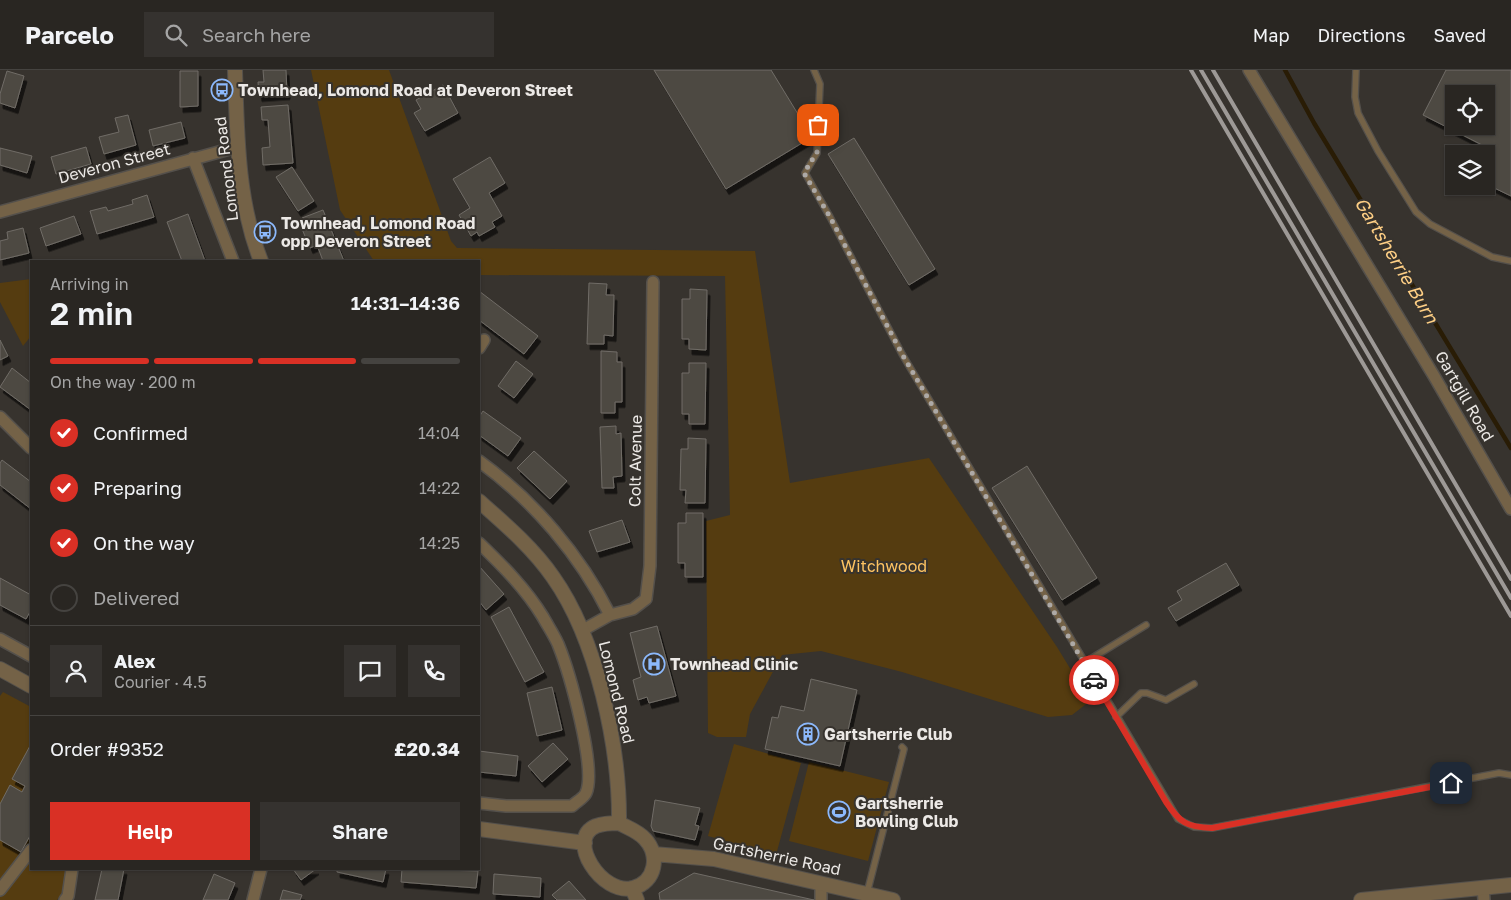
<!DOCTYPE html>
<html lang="en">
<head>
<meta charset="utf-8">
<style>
	body { margin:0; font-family:"Golos Text",sans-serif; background:#35322f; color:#f1f3f6; height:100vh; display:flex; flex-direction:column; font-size:19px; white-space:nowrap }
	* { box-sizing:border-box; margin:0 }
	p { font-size:16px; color:#a5a5a5 }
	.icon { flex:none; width:28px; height:28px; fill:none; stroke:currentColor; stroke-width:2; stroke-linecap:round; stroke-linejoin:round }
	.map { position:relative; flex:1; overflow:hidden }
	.details { position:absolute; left:30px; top:190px; width:450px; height:610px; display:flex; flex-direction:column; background:#292622; border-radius:0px; box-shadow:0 1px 4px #0004,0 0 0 1px #454340 }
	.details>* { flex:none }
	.fabs { position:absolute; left:1445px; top:15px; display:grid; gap:10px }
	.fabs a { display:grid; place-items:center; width:50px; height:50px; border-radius:0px; background:#292622; box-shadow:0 1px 4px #0004,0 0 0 1px #454340; font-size:25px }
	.pin { position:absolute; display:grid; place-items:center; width:42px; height:42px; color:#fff; margin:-21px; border-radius:10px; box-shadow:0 2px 8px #0006 }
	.courier { position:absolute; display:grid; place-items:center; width:50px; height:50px; margin:-25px; border:4px solid #d93025; border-radius:50%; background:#fff; color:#222; box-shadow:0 1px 6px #0007 }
	.summary em { font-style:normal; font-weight:600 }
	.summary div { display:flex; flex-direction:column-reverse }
	.summary { display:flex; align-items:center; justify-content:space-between; height:85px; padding:0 20px }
	h1 { font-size:32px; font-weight:600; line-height:38px }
	.bar { display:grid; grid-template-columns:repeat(4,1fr); gap:8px 5px; align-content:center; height:60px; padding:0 20px }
	.bar i { height:6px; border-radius:4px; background:#454340 }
	.bar .active { background:#d93025 }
	.bar p { grid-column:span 4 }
	.line { display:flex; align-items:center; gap:12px; padding:0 20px; border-top:1px solid #454340 }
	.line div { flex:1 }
	.round { display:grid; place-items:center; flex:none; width:52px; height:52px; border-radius:0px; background:#35322f }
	ol { padding:0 20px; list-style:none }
	li { display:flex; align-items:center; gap:15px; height:55px }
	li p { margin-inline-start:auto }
	li .icon { padding:5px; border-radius:50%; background:#d93025; color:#fff; stroke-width:4 }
	li:last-child { color:#a5a5a5 }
	li i { width:28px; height:28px; border:2px solid #454340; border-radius:50% }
	.cta { display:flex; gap:10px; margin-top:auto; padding:10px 20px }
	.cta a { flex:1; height:58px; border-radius:0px; background:#d93025; color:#fff; font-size:20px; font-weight:600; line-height:58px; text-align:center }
	.cta a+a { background:#35322f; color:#f1f3f6 }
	header { display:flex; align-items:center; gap:30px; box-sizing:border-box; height:70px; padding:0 25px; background:#292622; border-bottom:1px solid #454340 }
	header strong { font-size:24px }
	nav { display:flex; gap:28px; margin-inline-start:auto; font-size:18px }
	.search { width:350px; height:45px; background:#35322f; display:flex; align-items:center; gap:12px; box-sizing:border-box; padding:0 18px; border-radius:0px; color:#a5a5a5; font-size:19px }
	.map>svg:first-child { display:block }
	.green { fill:#553c10 }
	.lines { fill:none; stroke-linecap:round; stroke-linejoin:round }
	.stream { stroke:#291c05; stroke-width:4.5 }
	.building { fill:#4d4943; stroke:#706c66; fill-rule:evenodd; filter:url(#shadow) }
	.service-casing { stroke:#54504b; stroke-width:8 }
	.minor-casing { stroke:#54504b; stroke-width:14 }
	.tertiary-casing { stroke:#54504b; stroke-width:16 }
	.service { stroke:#746247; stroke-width:5.5 }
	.minor { stroke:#746247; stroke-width:11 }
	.tertiary { stroke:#746247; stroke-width:14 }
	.rail { stroke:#9d9996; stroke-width:4 }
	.done { stroke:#ada9a6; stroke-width:5; stroke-dasharray:0 9 }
	.route { stroke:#d93025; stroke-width:6 }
	.labels { text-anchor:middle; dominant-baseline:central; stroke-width:4; stroke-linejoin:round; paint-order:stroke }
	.poi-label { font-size:16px; font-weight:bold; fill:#ece9e6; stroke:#37332e; text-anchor:start }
	.street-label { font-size:16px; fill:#ece9e6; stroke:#37332e }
	.park-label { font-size:16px; fill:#fec361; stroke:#37332e }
	.water-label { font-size:18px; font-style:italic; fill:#fecf85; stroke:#37332e }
</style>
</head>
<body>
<header>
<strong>Parcelo</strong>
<div class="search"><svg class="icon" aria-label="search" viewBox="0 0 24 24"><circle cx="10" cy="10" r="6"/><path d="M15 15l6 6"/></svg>Search here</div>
<nav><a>Map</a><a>Directions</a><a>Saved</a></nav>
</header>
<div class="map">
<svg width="1511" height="830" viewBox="0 0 1511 830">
	<defs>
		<filter id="shadow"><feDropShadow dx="3" dy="5.5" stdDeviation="0" flood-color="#0009"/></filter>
	</defs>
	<rect width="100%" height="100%" fill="#37332e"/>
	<path class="green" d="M 311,0 L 389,0 L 451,171 L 457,178 L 755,181 L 790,413 L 929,388 L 1057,577 L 1090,631 L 1072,645 L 1048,647 L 902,602 L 821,581 L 782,585 L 750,644 L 746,667 L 717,667 L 708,663 L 706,451 L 730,445 L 725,206 L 479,205 L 479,191 L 374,191 L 340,140 Z
		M 31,209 L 31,266 L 23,276 L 0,232 L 0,213 Z
		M 3,622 L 31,637 L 31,799 L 68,799 L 65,819 L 57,830 L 0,830 L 0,626 Z
		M 734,674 L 801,693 L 776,785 L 708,766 Z
		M 809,692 L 889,712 L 868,791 L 789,771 Z"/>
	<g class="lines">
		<path class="stream" d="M 1285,0 L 1314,53 L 1511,378"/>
	</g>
	<path class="building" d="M 263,0 L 286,0 L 287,24 L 259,26 L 258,12 L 264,12 Z
		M 654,0 L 771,0 L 812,67 L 726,119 Z
		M 1446,0 L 1511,0 L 1511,126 L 1486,114 L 1485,84 L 1488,78 L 1423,45 ZM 1454,24 L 1486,24 L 1486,56 L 1454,56 Z
		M 7,1 L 24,6 L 15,38 L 0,33 L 0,24 Z
		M 180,1 L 198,1 L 198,36 L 180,37 Z
		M 443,15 L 458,43 L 425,61 L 414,43 L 421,39 L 416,30 Z
		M 288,35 L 293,93 L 263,95 L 262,78 L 270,77 L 268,50 L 262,50 L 261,37 Z
		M 128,45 L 136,75 L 104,84 L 99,67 L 119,62 L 115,48 Z
		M 181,52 L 185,68 L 153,76 L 149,60 Z
		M 854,68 L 935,199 L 909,215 L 828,84 Z
		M 86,77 L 91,94 L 56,104 L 51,87 Z
		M 0,78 L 32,86 L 27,103 L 0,95 Z
		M 490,87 L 505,113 L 489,123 L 502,146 L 492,152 L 495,157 L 479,166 L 477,162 L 471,166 L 459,145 L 470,138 L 453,109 Z
		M 292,97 L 314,131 L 298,141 L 276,107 Z
		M 147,125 L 154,147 L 97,164 L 90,141 L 106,137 L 108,141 L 133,134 L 132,130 Z
		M 323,140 L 344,191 L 323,191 L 317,175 L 310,178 L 302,159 L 306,158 L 302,148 Z
		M 188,144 L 205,191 L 182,191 L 167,152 Z
		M 74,146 L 81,164 L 46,176 L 40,158 Z
		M 23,158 L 29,183 L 0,190 L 0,171 L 8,169 L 7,162 Z
		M 589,213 L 607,214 L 606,225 L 614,225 L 613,266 L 604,265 L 604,274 L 587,274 Z
		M 690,219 L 707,220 L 706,280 L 689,279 L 689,269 L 682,269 L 682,229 L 690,229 Z
		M 479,221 L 538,266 L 524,284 L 479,250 Z
		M 0,270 L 8,286 L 0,290 Z
		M 601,281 L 617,282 L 617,292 L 622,292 L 622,332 L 615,332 L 615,343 L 601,343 Z
		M 516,291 L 533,304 L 514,328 L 498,316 Z
		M 689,293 L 706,293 L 705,354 L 689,354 L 689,344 L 682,344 L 682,303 L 689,303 Z
		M 12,298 L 31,313 L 31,340 L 0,317 Z
		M 483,341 L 521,368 L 508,386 L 479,365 L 479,347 Z
		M 616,356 L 616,364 L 621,363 L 622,406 L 613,407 L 614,418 L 602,418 L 600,357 Z
		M 688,368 L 706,369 L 705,433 L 685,433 L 686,420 L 680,420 L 681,379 L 688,379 Z
		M 534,381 L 567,411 L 550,429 L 517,398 Z
		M 2,390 L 31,412 L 31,439 L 0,415 L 0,393 Z
		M 1027,396 L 1097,508 L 1062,530 L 992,418 Z
		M 686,443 L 703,443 L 703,507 L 685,507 L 685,493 L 678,493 L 678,453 L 686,453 Z
		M 622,450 L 630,472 L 597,482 L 589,461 Z
		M 1226,493 L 1239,515 L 1176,551 L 1168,538 L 1182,530 L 1177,521 Z
		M 479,496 L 504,524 L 486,540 L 479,531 Z
		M 0,508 L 31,525 L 31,540 L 26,549 L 0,535 Z
		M 509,537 L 544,602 L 525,612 L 491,547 Z
		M 657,556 L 676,626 L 649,633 L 647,627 L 638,630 L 633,610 L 641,607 L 630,563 Z
		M 811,609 L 857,620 L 840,696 L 765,679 L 772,647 L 778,648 L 781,636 L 804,641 Z
		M 552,617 L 562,660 L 537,666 L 527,623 Z
		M 553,673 L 568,689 L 542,712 L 528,696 Z
		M 31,674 L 31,764 L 21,782 L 0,770 L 0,734 L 10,715 L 22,722 L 25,716 L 12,709 Z
		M 479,681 L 518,686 L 516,706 L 479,702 Z
		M 655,730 L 700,738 L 695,755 L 699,756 L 695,770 L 653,761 L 651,756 Z
		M 102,799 L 124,799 L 118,830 L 95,830 Z
		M 293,799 L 316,799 L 301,810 Z
		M 337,799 L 386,799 L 383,812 L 337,802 Z
		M 402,799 L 478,801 L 476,818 L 401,812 Z
		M 694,803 L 814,830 L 660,830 L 659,823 Z
		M 214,804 L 235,813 L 228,830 L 203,830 Z
		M 494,804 L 541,808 L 540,827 L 493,824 Z
		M 569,811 L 586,830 L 557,830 L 552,825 Z
		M 283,820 L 302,825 L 300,830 L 280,830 Z"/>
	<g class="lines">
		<g class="service-casing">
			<path id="service" d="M 814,0 L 820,14 L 817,83 L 805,103 L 830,147 L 902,284 L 1178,749 L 1194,757 L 1212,758 L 1499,703 L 1511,705
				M 1356,0 L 1355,27 L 1358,43 L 1378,81 L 1416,142 L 1430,154 L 1492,187 L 1511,191
				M 1084,593 L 1146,555
				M 1116,647 L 1141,623 L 1147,623 L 1166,630 L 1194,614
				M 867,823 L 904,679 L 902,677"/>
		</g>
		<g class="minor-casing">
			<path id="minor" d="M 1249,0 L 1434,306 L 1511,439
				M 193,88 L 233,191
				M 0,142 L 237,77
				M 479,278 L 484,270
				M 0,347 L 31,378
				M 479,391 C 534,431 580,485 610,545 L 583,560
				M 479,473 C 503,496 526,519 543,547 C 548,556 554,565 558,574 C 569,601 597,698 586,723 C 584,728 576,732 572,736 L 506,736 L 479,733
				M 610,545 L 633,539 L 646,529 L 650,496 L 653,212
				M 0,569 L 31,586
				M 821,813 L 821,830
				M 1483,817 L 1484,830
				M 0,820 L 31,780
				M 65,830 L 68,826 L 72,799
				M 253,830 L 261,799"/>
		</g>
		<g class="tertiary-casing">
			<path id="tertiary" d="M 235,0 C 237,64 237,131 261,191
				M 479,431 C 505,454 533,478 553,507 C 597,569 620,678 619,753
				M 0,599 L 31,616
				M 619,753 C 628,758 638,761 645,769 C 660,785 656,812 633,818 C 602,826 565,769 596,756 C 604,753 612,753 619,753 Z
				M 479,759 L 585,773
				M 653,784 L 714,789 L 893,830
				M 632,818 L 637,830
				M 1361,830 L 1511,815"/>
		</g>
		<use href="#service" class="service"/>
		<use href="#minor" class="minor"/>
		<use href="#tertiary" class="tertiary"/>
		<path class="rail" d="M 1191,0 L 1511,546
			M 1201,0 L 1511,528
			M 1213,0 L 1511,509"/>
	</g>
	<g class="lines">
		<path class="done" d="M 818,55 L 817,82 L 804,103 L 830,147 L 902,284 L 1094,610"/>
		<path class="route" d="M 1094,610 L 1166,732 C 1180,753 1187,757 1212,758 L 1451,713"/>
	</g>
	<defs>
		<g id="bus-ring" transform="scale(1.125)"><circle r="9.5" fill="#37332e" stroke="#8cb9fc" stroke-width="1.5"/><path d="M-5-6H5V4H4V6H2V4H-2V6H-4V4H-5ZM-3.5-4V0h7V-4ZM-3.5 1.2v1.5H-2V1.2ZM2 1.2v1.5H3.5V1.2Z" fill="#8cb9fc"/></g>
		<g id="hospital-ring" transform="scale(1.125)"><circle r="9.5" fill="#37332e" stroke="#8cb9fc" stroke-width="1.5"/><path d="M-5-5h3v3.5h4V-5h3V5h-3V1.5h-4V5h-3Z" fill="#8cb9fc"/></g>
		<g id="building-ring" transform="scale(1.125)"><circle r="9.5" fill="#37332e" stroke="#8cb9fc" stroke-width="1.5"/><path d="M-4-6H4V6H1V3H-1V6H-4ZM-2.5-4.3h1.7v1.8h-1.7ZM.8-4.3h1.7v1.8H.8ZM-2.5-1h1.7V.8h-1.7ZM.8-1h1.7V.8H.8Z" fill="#8cb9fc"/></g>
		<g id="stadium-ring" transform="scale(1.125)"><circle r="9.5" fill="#37332e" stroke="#8cb9fc" stroke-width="1.5"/><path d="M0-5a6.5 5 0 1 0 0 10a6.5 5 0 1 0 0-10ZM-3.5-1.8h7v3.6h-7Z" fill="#8cb9fc"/></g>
	</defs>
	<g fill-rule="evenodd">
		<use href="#bus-ring" x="222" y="20"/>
		<use href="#bus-ring" x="265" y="162"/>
		<use href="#hospital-ring" x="654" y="594"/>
		<use href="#building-ring" x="808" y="664"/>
		<use href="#stadium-ring" x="839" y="742"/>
	</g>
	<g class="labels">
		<g class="poi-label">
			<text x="238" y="20">Townhead, Lomond Road at Deveron Street</text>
			<text x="281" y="153">Townhead, Lomond Road<tspan x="281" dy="18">opp Deveron Street</tspan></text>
			<text x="670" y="594">Townhead Clinic</text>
			<text x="824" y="664">Gartsherrie Club</text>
			<text x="855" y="733">Gartsherrie<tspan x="855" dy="18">Bowling Club</tspan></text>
		</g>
		<g class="street-label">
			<text transform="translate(114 93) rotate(-15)">Deveron Street</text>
			<text transform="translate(226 99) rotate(-97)">Lomond Road</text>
			<text transform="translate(1465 326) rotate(60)">Gartgill Road</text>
			<text transform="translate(635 391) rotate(-89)">Colt Avenue</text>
			<text transform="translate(617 622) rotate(76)">Lomond Road</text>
			<text transform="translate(777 786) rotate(12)">Gartsherrie Road</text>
		</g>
		<g class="park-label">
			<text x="884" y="496">Witchwood</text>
		</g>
		<g class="water-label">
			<text transform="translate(1397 190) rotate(59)">Gartsherrie Burn</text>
		</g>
	</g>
</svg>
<div class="fabs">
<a><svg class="icon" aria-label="locate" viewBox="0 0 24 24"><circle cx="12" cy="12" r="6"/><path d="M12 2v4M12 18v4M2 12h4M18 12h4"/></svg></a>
<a><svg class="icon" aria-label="layers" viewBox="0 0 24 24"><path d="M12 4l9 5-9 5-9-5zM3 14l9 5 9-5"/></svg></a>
</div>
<div class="pin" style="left:818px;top:55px;background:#ea580c"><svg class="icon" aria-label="bag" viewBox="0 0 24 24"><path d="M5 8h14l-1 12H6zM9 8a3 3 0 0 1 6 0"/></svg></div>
<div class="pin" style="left:1451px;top:713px;background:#1f2937"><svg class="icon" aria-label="home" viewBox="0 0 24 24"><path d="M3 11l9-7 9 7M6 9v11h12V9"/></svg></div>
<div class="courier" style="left:1094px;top:610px"><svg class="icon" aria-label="car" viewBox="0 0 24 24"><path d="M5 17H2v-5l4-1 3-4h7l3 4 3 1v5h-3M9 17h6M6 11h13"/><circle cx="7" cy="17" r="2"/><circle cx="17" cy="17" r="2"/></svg></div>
<section class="details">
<div class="summary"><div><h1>2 min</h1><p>Arriving in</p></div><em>14:31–14:36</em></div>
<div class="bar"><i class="active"></i><i class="active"></i><i class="active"></i><i></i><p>On the way · 200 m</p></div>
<ol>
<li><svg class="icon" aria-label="check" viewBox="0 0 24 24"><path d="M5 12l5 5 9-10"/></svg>Confirmed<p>14:04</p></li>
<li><svg class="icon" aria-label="check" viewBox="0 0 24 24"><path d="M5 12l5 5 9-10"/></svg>Preparing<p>14:22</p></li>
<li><svg class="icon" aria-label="check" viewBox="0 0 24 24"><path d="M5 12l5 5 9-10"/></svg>On the way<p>14:25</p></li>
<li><i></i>Delivered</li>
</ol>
<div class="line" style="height:90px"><a class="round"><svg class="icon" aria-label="person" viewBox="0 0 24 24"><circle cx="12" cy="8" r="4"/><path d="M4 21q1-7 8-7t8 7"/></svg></a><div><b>Alex</b><p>Courier · 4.5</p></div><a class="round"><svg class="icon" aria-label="chat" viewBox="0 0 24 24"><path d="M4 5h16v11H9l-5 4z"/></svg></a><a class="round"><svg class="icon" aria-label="phone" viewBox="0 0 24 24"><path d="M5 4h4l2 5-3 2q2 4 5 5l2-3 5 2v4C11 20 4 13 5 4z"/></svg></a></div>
<div class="line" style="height:65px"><div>Order #9352</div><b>£20.34</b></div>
<div class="cta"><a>Help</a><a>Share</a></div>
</section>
</div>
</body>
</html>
